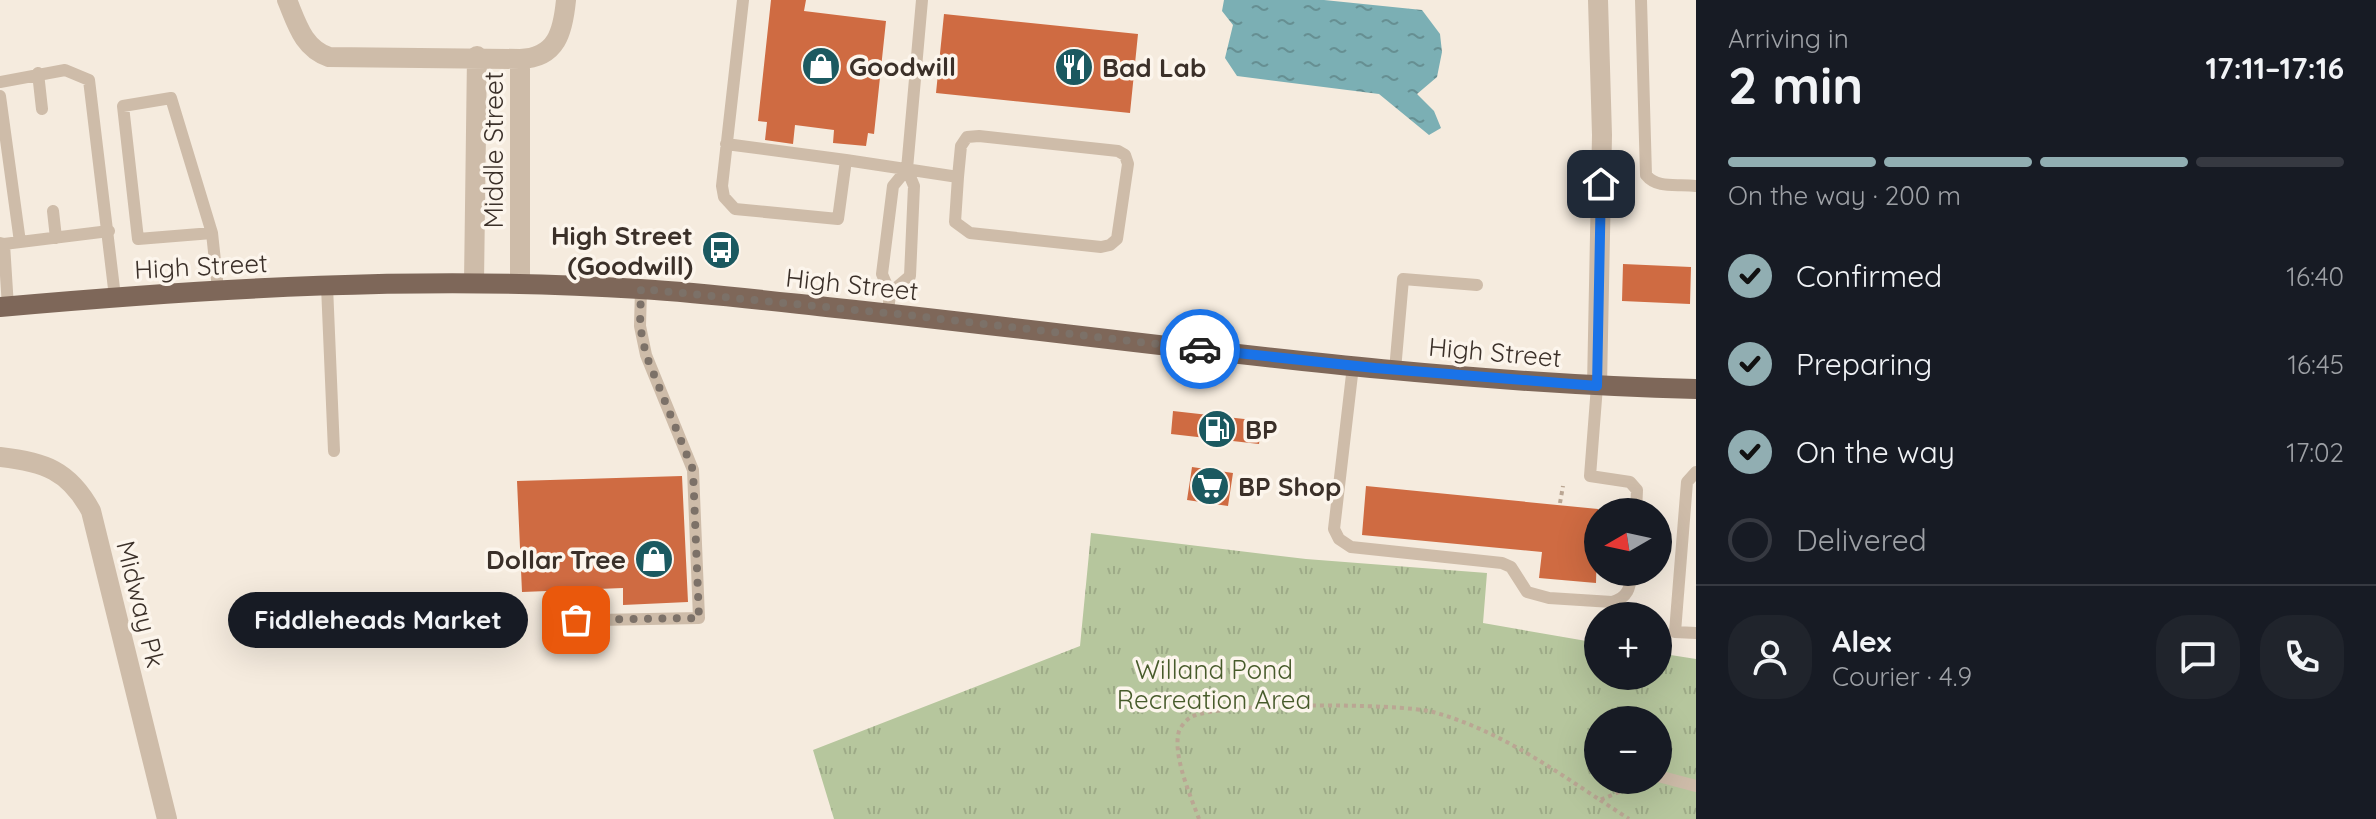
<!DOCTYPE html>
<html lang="en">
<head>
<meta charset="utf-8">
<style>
	body { margin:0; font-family:Quicksand,sans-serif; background:#20242c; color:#f1f3f6; height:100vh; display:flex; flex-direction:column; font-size:30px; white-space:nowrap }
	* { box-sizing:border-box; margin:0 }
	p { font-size:26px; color:#9ea1a6 }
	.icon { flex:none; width:44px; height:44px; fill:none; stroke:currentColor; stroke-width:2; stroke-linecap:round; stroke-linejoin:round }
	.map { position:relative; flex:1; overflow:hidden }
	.side { display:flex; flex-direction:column; background:#171b24; width:680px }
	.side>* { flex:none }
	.needle { width:52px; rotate:261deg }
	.fabs { position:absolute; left:1584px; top:498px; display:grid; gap:16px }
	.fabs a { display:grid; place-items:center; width:88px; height:88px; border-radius:50%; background:#171b24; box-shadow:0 8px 32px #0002; font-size:40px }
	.pin { position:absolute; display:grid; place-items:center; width:68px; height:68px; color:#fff; margin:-34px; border-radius:16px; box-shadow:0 4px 12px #0006 }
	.courier { position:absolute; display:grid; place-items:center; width:80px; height:80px; margin:-40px; border:6px solid #1a73e8; border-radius:50%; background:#fff; color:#222; box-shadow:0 2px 10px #0007 }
	.bubble { position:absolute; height:56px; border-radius:28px; background:#171b24; box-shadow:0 8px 32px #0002; font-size:26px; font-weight:700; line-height:56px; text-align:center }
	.head em { font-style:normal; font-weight:700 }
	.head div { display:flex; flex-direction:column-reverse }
	.head { display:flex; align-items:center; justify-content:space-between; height:136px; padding:0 32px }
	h1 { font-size:52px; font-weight:700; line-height:60px }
	.bar { display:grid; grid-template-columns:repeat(4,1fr); gap:12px 8px; align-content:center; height:96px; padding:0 32px }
	.bar i { height:10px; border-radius:6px; background:#363941 }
	.bar .current { background:#91aeb2 }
	.bar p { grid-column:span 4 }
	.line { display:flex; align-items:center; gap:20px; padding:0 32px; border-top:2px solid #363941 }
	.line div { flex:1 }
	.round { display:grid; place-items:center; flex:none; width:84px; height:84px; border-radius:32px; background:#20242c }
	ol { padding:0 32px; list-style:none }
	li { display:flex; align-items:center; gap:24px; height:88px }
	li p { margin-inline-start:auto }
	li .icon { padding:8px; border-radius:50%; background:#91aeb2; color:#111; stroke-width:4 }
	li:last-child { color:#9ea1a6 }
	li i { width:44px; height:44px; border:4px solid #363941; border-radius:50% }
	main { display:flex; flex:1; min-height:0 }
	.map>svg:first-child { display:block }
	.park { fill:url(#park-tufts); fill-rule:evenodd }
	.water { fill:url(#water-ripples) }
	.building { fill:#cf6b42 }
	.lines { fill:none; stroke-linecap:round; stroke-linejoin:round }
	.path { stroke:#baa693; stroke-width:4; stroke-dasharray:4 4; stroke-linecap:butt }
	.service { stroke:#cebca9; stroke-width:12 }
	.minor { stroke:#cebca9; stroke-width:20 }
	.primary { stroke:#7e6759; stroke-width:20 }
	.done { stroke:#7c7168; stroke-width:8; stroke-dasharray:0 14.4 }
	.route { stroke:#1a73e8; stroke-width:10 }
	.labels { text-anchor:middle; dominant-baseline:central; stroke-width:7; stroke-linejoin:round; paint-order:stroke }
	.poi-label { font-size:26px; font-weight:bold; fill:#3b3029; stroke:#fcf5ec; text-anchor:start }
	.street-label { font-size:26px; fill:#3b3029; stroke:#fcf5ec }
	.park-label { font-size:26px; fill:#475b2b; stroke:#fcf5ec }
</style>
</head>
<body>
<main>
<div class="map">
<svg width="1696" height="819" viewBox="0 0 1696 819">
	<defs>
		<pattern id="park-tufts" width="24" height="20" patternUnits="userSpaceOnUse" patternTransform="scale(2)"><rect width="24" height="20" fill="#b6c69d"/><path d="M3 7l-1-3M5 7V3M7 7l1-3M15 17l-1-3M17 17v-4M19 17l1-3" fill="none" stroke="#9daa87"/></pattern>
		<pattern id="water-ripples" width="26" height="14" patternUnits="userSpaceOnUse" patternTransform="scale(2)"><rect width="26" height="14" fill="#7bafb4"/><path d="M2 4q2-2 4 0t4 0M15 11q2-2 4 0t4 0" fill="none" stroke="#668f92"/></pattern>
	</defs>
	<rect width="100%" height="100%" fill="#f5ebde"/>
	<path class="park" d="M 1091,533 L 1306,559 L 1487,573 L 1483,623 L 1598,643 L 1598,676 L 1658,676 L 1658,653 L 1696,659 L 1696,819 L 834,819 L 813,750 L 1080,646 ZM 1598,720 L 1658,720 L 1658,780 L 1598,780 Z"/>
	<path class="water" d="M 1224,0 L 1324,0 L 1422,10 L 1440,34 L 1442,52 L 1437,77 L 1417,94 L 1434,111 L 1441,128 L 1429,135 L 1379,94 L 1237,76 L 1225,58 L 1233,25 L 1222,11 Z"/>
	<path class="building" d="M 771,0 L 806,0 L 804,11 L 886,21 L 874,134 L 868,133 L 866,146 L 833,143 L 834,130 L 795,125 L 793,144 L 765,140 L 767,122 L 758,121 Z
		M 944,14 L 1138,34 L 1130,113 L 936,93 Z
		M 1623,264 L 1691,267 L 1690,304 L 1622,301 Z
		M 1173,411 L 1262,421 L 1259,444 L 1171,434 Z
		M 1192,467 L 1233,473 L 1228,506 L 1187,500 Z
		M 682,476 L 688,602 L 623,605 L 623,588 L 522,592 L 517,481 Z
		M 1366,486 L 1598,509 L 1596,583 L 1539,578 L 1542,552 L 1362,535 Z"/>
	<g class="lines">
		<path class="path" d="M 1560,503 L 1563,486
			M 1600,800 L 1629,819
			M 1199,819 C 1191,797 1172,755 1179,731 C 1181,726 1187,719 1191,717 C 1221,702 1398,703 1433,712 C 1495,729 1547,765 1600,800 L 1643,782"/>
		<path class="service" d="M 743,0 L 722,186 L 724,197 L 735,209 L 838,219 L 846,160 L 958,177 L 961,146 L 967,137 L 979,136 L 1118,151 L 1125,155 L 1128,164 L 1117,239 L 1110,245 L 1101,247 L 970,233 L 955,222 L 958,177
			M 1641,0 L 1646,175 C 1658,190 1679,183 1696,186
			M 38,73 L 42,109
			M 0,82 L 65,70 L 89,80 L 115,297
			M 0,96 L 20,242
			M 726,144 L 846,160
			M 53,211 L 56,238
			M 212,233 L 138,239 L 123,106 L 171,98 L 212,233 L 218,289
			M 0,243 L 4,244 L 8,307
			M 4,244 L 109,231
			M 327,286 L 334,451
			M 890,293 L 910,276 L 914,186 L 907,169 L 922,0
			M 888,313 L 890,293 L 882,274 L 893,186 L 907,169
			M 1353,366 L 1334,529 L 1339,539 L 1351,547 L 1502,563 L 1511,567 L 1527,592 L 1549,598 L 1612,602 C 1628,598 1630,588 1632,572
			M 1395,370 L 1403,279 L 1477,285
			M 1597,386 L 1590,476 L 1630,482 L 1637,490 L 1636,512
			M 1696,472 L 1687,482 L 1675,632 L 1696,633
			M 548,621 L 699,618 L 693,470 L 646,355 L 640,326 L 641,289
			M 1658,776 L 1696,786"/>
		<path class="minor" d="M 287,0 C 297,24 303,48 329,57 L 520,59 C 557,58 563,31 566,0
			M 474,282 L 477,56
			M 520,283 L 520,59
			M 1597,386 L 1602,135 L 1598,0
			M 0,457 C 44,462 69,470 91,511 L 167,819"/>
		<path class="primary" d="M 0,307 C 213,288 427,275 640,289 C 706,293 771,301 836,308 C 1122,338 1408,382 1696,389"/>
	</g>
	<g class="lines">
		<path class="done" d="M 576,620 L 699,618 L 693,470 L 646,355 L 640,326 L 641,289 L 907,315 L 1200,349"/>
		<path class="route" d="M 1200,349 L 1375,368 L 1597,386 L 1601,184"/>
	</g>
	<defs>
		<g id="shop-disc" transform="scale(2)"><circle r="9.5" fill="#1b5960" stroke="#fcf5ec"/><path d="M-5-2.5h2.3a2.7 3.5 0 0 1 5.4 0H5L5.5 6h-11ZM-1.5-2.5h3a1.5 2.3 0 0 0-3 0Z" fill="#fff"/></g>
		<g id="restaurant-disc" transform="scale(2)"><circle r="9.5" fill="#1b5960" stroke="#fcf5ec"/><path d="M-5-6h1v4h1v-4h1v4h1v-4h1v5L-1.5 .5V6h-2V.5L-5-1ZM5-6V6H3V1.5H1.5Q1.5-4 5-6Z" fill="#fff"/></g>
		<g id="bus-disc" transform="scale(2)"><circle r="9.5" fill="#1b5960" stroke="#fcf5ec"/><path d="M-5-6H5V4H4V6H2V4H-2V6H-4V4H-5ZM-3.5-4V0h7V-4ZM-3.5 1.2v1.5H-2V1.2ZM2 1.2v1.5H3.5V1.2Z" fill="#fff"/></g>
		<g id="fuel-disc" transform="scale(2)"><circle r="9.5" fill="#1b5960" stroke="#fcf5ec"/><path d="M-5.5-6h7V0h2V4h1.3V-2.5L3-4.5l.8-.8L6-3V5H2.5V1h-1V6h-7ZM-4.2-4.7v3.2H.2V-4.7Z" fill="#fff"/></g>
		<g id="supermarket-disc" transform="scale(2)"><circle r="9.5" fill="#1b5960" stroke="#fcf5ec"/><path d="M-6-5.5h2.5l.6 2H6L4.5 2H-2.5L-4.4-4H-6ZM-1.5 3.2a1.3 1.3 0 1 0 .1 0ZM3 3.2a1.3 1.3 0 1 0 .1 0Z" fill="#fff"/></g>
	</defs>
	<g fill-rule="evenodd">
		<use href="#shop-disc" x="821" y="66"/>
		<use href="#restaurant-disc" x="1074" y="67"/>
		<use href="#bus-disc" x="721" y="250"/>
		<use href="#fuel-disc" x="1217" y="429"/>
		<use href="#supermarket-disc" x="1210" y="486"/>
		<use href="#shop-disc" x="654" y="559"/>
	</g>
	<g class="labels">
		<g class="poi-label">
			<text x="849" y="66">Goodwill</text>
			<text x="1102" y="67">Bad Lab</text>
			<text x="693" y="235" text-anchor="end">High Street<tspan x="693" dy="30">(Goodwill)</tspan></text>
			<text x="1245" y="429">BP</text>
			<text x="1238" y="486">BP Shop</text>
			<text x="626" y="559" text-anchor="end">Dollar Tree</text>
		</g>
		<g class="street-label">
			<text transform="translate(493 150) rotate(-90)">Middle Street</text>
			<text transform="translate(201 266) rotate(-3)">High Street</text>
			<text transform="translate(852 284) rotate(6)">High Street</text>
			<text transform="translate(1495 352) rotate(5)">High Street</text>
			<text transform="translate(141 604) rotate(76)">Midway Pk</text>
		</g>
		<g class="park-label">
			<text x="1214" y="669">Willand Pond<tspan x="1214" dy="30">Recreation Area</tspan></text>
		</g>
	</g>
</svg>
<div class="fabs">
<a><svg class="needle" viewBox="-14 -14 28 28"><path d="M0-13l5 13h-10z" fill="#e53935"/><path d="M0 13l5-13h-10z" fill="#9ea1a6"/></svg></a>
<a>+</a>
<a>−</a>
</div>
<div class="pin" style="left:576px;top:620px;background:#ea580c"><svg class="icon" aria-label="bag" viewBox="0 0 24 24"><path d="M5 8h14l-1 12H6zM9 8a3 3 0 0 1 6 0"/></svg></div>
<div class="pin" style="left:1601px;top:184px;background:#1f2937"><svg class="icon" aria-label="home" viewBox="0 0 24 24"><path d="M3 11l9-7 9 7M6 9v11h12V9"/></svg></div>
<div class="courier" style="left:1200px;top:349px"><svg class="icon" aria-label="car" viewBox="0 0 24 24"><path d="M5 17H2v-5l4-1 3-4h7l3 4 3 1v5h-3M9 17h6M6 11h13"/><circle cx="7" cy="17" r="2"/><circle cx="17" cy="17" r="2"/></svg></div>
<div class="bubble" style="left:228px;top:592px;width:300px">Fiddleheads Market</div>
</div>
<section class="side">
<div class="head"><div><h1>2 min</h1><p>Arriving in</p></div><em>17:11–17:16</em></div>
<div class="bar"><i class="current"></i><i class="current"></i><i class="current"></i><i></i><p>On the way · 200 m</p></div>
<ol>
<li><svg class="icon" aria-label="check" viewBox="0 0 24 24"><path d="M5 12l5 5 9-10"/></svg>Confirmed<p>16:40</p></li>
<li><svg class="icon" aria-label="check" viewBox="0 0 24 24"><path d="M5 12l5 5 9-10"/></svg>Preparing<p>16:45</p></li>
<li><svg class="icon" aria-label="check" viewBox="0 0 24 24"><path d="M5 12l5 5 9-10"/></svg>On the way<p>17:02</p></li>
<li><i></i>Delivered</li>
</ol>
<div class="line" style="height:144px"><a class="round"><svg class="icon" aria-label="person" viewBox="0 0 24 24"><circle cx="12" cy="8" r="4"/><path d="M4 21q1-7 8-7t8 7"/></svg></a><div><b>Alex</b><p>Courier · 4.9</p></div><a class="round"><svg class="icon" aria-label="chat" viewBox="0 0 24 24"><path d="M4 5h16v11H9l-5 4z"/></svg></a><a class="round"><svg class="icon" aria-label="phone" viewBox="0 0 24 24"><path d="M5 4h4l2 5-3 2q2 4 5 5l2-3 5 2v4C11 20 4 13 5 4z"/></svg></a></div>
</section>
</main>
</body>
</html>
